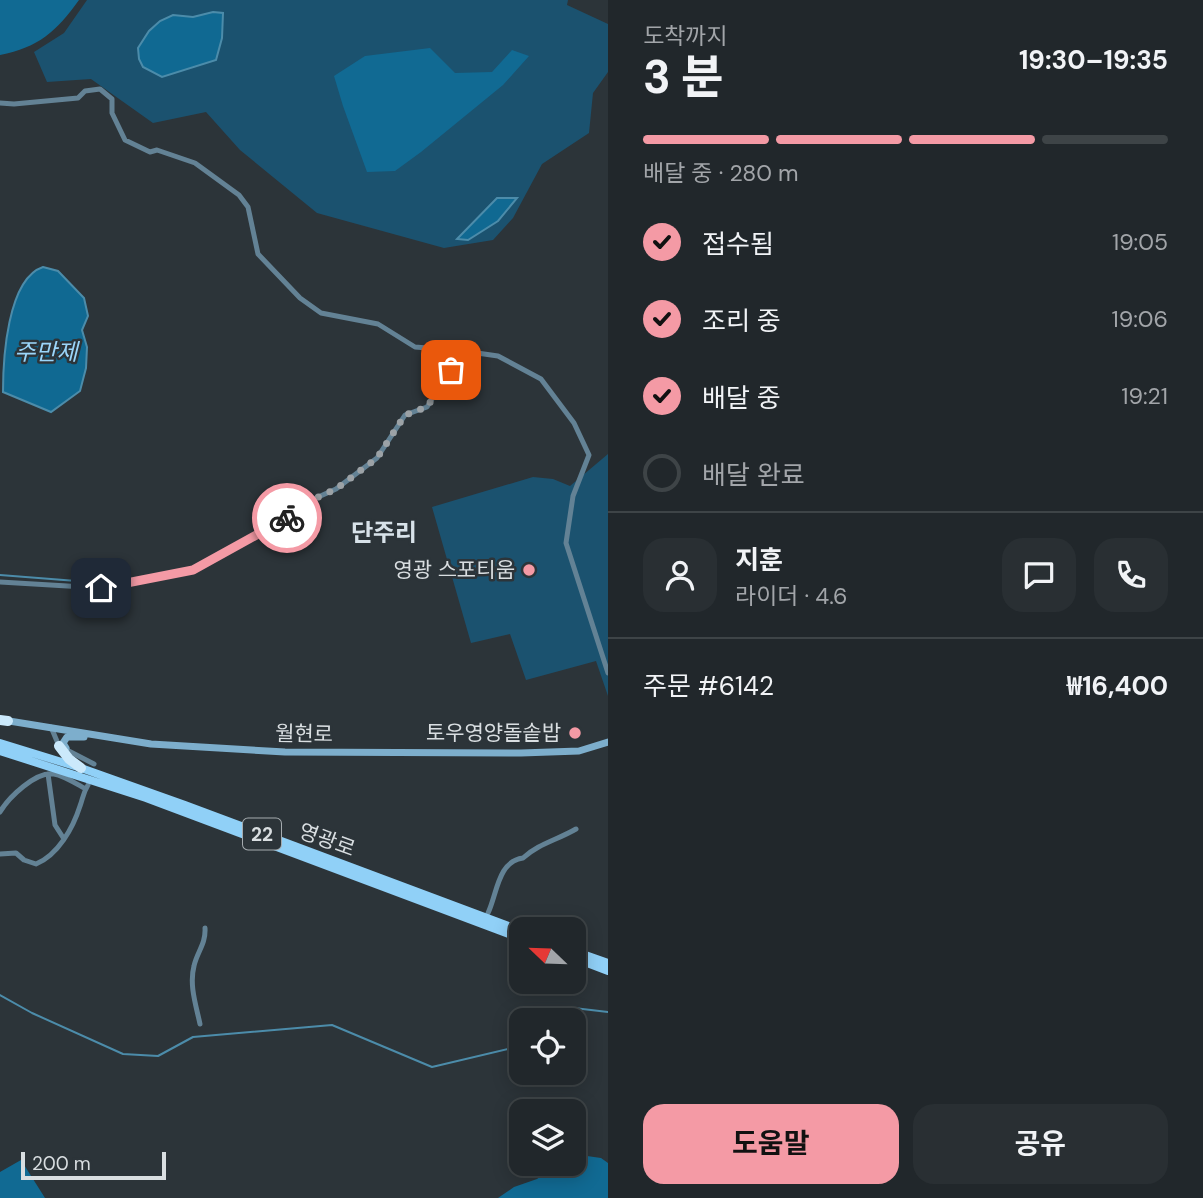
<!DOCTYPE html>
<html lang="ko">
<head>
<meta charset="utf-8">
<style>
	body { margin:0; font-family:"DM Sans","Noto Sans KR",sans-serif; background:#292f33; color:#f1f3f6; height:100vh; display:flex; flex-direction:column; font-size:26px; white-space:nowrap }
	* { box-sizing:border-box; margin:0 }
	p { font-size:23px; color:#a2a5a9 }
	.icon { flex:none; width:38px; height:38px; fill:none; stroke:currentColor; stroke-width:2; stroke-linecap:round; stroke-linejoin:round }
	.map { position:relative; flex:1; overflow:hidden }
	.panel { display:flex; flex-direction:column; background:#21272b; width:595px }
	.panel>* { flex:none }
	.needle { width:46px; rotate:293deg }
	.fabs { position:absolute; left:509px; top:917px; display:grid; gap:14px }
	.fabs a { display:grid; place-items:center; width:77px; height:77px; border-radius:14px; background:#21272b; box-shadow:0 4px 18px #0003,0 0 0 2px #3e4447; font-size:35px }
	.scale { position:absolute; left:21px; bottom:18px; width:145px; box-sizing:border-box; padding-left:7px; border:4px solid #d9dee1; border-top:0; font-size:19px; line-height:24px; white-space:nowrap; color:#d9dee1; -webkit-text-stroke:5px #2c3439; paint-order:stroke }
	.pin { position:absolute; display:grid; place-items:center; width:60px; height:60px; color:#fff; margin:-30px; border-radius:14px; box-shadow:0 4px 10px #0006 }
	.courier { position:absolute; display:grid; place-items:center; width:70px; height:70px; margin:-35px; border:5px solid #f49aa5; border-radius:50%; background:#fff; color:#222; box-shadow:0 2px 9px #0007 }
	.headline em { font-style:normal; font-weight:700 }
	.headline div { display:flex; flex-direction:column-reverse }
	.headline { display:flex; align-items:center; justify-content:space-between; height:119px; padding:0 35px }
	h1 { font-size:46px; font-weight:700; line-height:52px }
	.bar { display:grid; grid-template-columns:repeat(4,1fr); gap:10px 7px; align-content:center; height:84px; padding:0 35px }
	.bar i { height:9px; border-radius:5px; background:#3e4447 }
	.bar .selected { background:#f49aa5 }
	.bar p { grid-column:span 4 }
	.line { display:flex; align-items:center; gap:18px; padding:0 35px; border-top:2px solid #3e4447 }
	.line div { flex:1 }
	.round { display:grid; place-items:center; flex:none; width:74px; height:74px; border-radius:21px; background:#292f33 }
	ol { padding:0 35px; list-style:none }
	li { display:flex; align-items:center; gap:21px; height:77px }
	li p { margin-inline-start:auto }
	li .icon { padding:7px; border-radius:50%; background:#f49aa5; color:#111; stroke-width:4 }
	li:last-child { color:#a2a5a9 }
	li i { width:38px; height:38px; border:4px solid #3e4447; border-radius:50% }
	.button { display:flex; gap:14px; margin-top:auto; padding:14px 35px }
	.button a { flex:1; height:80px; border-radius:21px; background:#f49aa5; color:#111; font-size:28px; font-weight:700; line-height:80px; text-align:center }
	.button a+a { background:#292f33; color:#f1f3f6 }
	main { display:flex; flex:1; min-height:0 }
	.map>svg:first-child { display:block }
	.green { fill:#1b526f }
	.forest { fill:#116a93 }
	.water { fill:#106992; stroke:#4c8caa; stroke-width:2 }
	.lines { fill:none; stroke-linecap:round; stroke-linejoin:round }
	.stream { stroke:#4c8caa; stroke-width:2 }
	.street { stroke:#638295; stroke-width:5 }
	.secondary { stroke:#7daecc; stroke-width:7 }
	.primary { stroke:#90d0f7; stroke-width:8 }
	.highway { stroke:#cbe9fb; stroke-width:10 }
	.done { stroke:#9ca2a6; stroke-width:7; stroke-dasharray:0 12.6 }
	.route { stroke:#f49aa5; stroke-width:9 }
	.poi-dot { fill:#f49aa5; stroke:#2c3439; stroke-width:2.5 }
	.labels { text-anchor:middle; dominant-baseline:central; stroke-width:5; stroke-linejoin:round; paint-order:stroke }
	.shield { fill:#2c3439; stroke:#a5abaf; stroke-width:2 }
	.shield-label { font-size:19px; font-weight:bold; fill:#d9dee1 }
	.poi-label { font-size:21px; fill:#d9dee1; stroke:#2c3439; text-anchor:end }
	.street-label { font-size:21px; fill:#d9dee1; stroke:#2c3439 }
	.water-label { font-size:23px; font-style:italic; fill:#9bd6fa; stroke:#2c3439 }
	.quarter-label { font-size:24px; font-weight:bold; fill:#d8e2e9; stroke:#2c3439 }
</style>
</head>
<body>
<main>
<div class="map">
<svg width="608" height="1198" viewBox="0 0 608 1198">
	<rect width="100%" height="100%" fill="#2c3439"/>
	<path class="green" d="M 87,0 L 568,0 L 567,5 L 608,24 L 608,72 L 593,93 L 589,133 L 542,164 L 513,218 L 493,240 L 444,248 L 317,213 L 240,150 L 206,112 L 153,123 L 91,79 L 47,82 L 34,52 L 64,33 Z
		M 608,454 L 608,696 L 596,661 L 526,680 L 510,634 L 471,643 L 432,507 L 533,477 L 553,479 L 570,486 Z"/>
	<path class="forest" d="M 0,0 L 79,0 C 56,32 39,47 0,55 Z
		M 430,48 L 455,73 L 492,72 L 512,50 L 529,56 L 503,85 L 421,152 L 395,171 L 367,172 L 343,106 L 334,76 L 365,56 Z
		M 580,1155 L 601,1158 L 608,1163 L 608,1198 L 498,1198 L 514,1187 L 537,1179 L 558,1164 L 574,1164 L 574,1157 Z
		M 21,1160 L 45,1198 L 0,1198 L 0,1172 Z"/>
	<path class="water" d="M 213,12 L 223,13 L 222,38 L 216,60 L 162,77 L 143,67 L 139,59 L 138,48 L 149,31 L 160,21 L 173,15 L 193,17 Z
		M 497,198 L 517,198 L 498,221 L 468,240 L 457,239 Z
		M 43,267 L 58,271 L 84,298 L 88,316 L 82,330 L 87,347 L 86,368 L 80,391 L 51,412 L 3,392 C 3,360 7,279 43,267 Z"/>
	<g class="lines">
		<path class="stream" d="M 0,575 L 102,583
			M 0,995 L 32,1013 L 123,1054 L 158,1056 L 193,1037 L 332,1025 L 432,1067 L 516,1047 L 522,1044
			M 555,1020 L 574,1008 L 608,1012"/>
		<path class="street" d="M 0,103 L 14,104 L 78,98 L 85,91 L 100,89 L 112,99 L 112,113 L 125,140 L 150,152 L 157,150 L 195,163 L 239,195 L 248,207 L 258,254 L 300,298 L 321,313 L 378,324 L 415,347 L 463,351
			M 0,582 L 101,588 L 193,570 L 287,518 L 316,498 L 336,489 L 377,458 L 405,415 L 427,407 L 463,351 L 498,356 L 541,379 L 574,423 L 589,455 L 573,496 L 566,543 L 608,673
			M 51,727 L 59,746 L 94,764
			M 48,774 L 55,825 L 64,839
			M 0,812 C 9,797 36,771 54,774 C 65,776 76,784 86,789
			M 0,854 L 16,853 L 24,860 L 36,864 C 58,855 73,828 80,806 C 83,798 83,793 88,785
			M 488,913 C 497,894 498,861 523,858 C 538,844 557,840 576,829
			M 200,1024 C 196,1005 189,985 194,966 C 197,952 206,944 205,928"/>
		<path class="secondary" d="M 3,720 L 151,744 L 285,752 L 521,753 L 579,751 L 608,742
			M 66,748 L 63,743 L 67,737 L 84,737"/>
		<path class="primary" d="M 0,743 L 81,768 L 185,805 L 522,931
			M 0,751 L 146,798 L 522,939
			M 574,951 L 608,963
			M 574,958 L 608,971"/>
		<path class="highway" d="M 0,720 L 8,721
			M 59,746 L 69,759 L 81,768"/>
	</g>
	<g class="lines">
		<path class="done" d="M 287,518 L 316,498 L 336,489 L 377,458 L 405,415 L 427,407 L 451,370"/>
		<path class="route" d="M 101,588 L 193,570 L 287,518"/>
	</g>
	<g class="poi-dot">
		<circle cx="529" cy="570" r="7"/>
		<circle cx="575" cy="733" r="7"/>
	</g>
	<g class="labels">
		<rect class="shield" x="243" y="818.5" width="38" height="31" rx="5"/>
		<g class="shield-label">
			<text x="262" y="834">22</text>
		</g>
		<g class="poi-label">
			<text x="515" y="570">영광 스포티움</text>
			<text x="561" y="733">토우영양돌솥밥</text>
		</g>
		<g class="street-label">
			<text transform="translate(304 734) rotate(1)">월현로</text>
			<text transform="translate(327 840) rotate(20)">영광로</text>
		</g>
		<g class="water-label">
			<text x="46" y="352">주만제</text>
		</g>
		<g class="quarter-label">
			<text x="384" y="532">단주리</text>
		</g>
	</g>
</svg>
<div class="fabs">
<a><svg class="needle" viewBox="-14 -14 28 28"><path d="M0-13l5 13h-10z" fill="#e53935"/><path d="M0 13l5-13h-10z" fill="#a2a5a9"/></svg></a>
<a><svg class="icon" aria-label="locate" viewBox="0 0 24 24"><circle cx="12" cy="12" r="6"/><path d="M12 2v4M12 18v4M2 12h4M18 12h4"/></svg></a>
<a><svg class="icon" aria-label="layers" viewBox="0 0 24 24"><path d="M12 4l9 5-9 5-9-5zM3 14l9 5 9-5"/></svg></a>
</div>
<div class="scale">200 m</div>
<div class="pin" style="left:451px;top:370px;background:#ea580c"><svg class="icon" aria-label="bag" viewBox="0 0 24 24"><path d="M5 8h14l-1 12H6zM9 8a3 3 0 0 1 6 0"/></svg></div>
<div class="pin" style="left:101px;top:588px;background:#1f2937"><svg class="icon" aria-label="home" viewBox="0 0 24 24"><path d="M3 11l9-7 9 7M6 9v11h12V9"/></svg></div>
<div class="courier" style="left:287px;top:518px"><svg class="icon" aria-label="bike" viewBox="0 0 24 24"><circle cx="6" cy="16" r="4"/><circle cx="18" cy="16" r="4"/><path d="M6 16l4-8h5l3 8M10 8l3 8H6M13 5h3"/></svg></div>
</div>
<section class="panel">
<div class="headline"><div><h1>3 분</h1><p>도착까지</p></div><em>19:30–19:35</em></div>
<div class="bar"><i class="selected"></i><i class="selected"></i><i class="selected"></i><i></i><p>배달 중 · 280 m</p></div>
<ol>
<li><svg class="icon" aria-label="check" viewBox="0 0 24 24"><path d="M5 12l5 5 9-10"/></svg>접수됨<p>19:05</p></li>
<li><svg class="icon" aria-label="check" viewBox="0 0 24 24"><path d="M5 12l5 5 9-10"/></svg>조리 중<p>19:06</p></li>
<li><svg class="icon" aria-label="check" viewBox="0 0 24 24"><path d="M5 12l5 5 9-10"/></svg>배달 중<p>19:21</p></li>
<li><i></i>배달 완료</li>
</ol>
<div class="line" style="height:126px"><a class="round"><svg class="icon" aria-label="person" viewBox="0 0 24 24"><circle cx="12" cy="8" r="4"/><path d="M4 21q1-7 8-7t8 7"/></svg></a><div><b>지훈</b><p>라이더 · 4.6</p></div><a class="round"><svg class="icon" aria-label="chat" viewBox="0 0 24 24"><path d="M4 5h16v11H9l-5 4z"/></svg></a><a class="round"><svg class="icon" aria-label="phone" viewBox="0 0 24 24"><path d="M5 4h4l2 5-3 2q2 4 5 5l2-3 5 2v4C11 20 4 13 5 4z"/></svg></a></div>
<div class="line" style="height:91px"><div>주문 #6142</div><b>₩16,400</b></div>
<div class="button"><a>도움말</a><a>공유</a></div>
</section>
</main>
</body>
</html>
